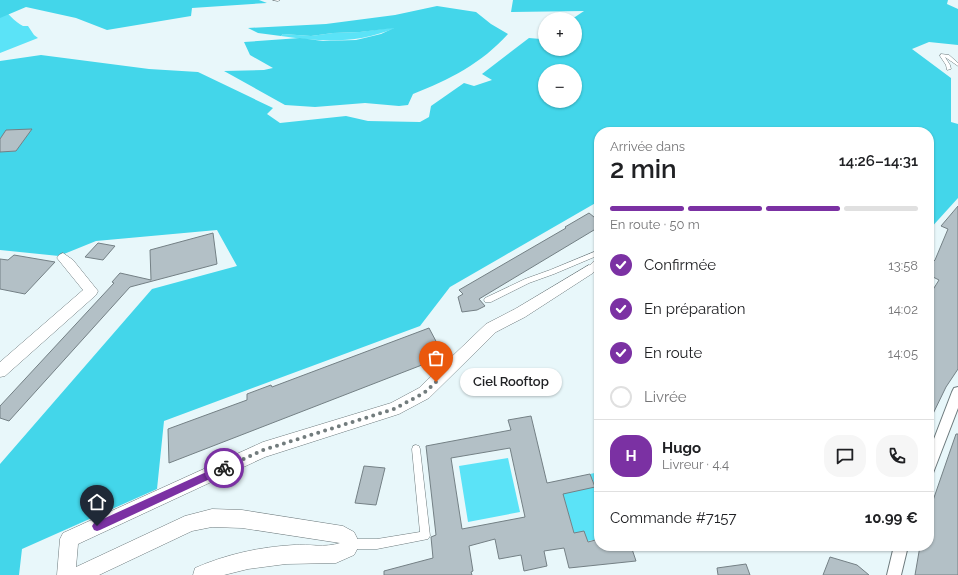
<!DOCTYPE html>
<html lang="fr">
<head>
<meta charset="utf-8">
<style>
	body { margin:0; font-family:Raleway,sans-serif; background:#f6f6f6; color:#202124; height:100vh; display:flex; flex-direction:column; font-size:15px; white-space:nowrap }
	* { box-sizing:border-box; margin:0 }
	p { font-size:13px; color:#757577 }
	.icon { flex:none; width:22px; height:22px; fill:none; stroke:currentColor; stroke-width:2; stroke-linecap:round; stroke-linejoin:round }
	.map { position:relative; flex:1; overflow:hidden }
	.drawer { position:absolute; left:594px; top:127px; width:340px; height:424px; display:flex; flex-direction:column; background:#fff; border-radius:16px; box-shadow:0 1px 3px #0004 }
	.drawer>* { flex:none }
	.buttons { position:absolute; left:538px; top:12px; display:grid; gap:8px }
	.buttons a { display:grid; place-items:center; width:44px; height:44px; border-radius:50%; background:#fff; box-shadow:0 1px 3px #0004; font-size:20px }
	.pin { position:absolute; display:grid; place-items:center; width:34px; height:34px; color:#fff; margin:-41px -17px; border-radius:50% 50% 50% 0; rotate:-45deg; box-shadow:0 0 4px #0007 }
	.pin .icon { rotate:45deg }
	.courier { position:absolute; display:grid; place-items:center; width:40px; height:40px; margin:-20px; border:3px solid #7b31a3; border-radius:50%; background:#fff; color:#222; box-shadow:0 1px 5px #0007 }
	.bubble { position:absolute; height:28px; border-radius:14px; background:#fff; box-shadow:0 1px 3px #0004; font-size:13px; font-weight:600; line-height:28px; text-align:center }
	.headline em { font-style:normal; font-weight:600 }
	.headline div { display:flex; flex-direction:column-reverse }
	.headline { display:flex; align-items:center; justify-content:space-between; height:68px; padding:0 16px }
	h1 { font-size:26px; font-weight:600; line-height:30px }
	.bar { display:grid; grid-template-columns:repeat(4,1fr); gap:6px 4px; align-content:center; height:48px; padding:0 16px }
	.bar i { height:5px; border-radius:3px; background:#e0e0e0 }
	.bar .selected { background:#7b31a3 }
	.bar p { grid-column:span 4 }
	.line { display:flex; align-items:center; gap:10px; padding:0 16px; border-top:1px solid #e0e0e0 }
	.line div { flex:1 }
	.round { display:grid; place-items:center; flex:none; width:42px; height:42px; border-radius:16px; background:#f6f6f6 }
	ol { padding:0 16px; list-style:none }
	li { display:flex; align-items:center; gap:12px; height:44px }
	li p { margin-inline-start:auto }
	li .icon { padding:4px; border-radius:50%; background:#7b31a3; color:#fff; stroke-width:4 }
	li:last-child { color:#757577 }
	li i { width:22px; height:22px; border:2px solid #e0e0e0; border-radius:50% }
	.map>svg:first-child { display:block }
	.green { fill:#5be3f7 }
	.forest { fill:#43d6ea; fill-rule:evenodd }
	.building { fill:#b3c0c6; stroke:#748085; fill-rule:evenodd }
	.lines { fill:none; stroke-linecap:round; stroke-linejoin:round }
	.service-casing { stroke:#6d7a7d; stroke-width:1 }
	.pedestrian-casing { stroke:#6d7a7d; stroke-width:2 }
	.minor-casing { stroke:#6d7a7d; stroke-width:1 }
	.service { fill:#fff; fill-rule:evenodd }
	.pedestrian { fill:#fff; fill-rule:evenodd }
	.minor { fill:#fff; fill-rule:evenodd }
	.route { fill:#7b31a3 }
	.done { stroke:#727c7d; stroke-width:4; stroke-dasharray:0 7.2 }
</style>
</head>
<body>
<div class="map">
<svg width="958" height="575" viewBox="0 0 958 575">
	<rect width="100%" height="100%" fill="#e8f7fa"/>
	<path class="green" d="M 0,4 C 6,12 15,22 23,26 L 28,26 L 34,35 L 38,38 L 0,53 Z
		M 389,28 L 395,28 C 357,44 321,42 281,36 L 283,34 L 311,36 L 333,33 L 360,32 Z
		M 508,458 L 520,512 L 468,522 L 459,466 Z
		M 599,472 L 599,539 L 588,541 L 574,533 L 559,481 L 595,486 L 590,474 Z"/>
	<path class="forest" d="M 0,0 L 259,0 L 267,3 L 192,8 L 191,16 L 107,30 L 76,18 L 26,7 L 0,18 Z
		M 513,0 L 948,0 L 947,4 L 958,9 L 958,45 L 929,42 L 912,49 L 951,78 L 951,122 L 958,124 L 958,198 L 929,230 L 929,132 L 599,132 L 599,201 L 450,287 L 420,326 L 164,421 L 157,489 L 22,549 L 19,575 L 0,575 L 0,464 L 152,289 L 237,266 L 217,230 L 96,241 L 59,256 L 0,250 L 0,61 L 41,55 L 149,69 L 198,72 L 273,108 L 267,114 L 280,123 L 346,116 L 368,121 L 420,122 L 429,117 L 431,106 L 464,83 L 474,86 L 492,80 L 482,74 L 529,38 L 541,39 L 545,37 L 545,49 L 575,49 L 575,19 L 572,19 L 584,11 L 511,12 ZM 545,71 L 575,71 L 575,101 L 545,101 Z
		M 437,6 L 476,12 L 491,24 L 508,34 C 482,63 449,80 413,94 L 408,105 L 399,106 L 365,103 L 315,107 L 285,105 L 224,71 L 264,70 L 273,68 L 250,55 L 244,42 L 300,38 L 323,41 L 356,40 L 381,34 L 394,28 L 360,32 L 333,33 L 311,36 L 283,34 L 281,36 L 258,33 L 248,28 L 326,24 L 395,15 Z"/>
	<path class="building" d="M 32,129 L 16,151 L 0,152 L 0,139 L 6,130 Z
		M 958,206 L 958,369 L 946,387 L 929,422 L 929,296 L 939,280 L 929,275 L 929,266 L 935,260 L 948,229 L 941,226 Z
		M 589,213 L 599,221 L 599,227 L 479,299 L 485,306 L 477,310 L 462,312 L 458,297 L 463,294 L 459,290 L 566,228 L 565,227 Z
		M 213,233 L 217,264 L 130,287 L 9,421 L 0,418 L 0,406 L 114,283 L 112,282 L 120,273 L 151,280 L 150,250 Z
		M 98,243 L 115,246 L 103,260 L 85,257 Z
		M 14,255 L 55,262 L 25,294 L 0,289 L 0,259 L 8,260 Z
		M 429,328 L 438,345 L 421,351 L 427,363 L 169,463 L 168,429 L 247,400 L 247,394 L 271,385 L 272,387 Z
		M 531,416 L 547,483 L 590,474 L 595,487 L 563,494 L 574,533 L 584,531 L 588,542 L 599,539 L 599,546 L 631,546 L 636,561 L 569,568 L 564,548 L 544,551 L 547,566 L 524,571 L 521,555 L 499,559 L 495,539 L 469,546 L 473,571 L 471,572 L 472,575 L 384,575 L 384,571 L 433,558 L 431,537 L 436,535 L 426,446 L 511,430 L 508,420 ZM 510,448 L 525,517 L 462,529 L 451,458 Z
		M 956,434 L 958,434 L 958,575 L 915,575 L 920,546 L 929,546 L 929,512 Z
		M 364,466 L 385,468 L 376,505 L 355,503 Z
		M 830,557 L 857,565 L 869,575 L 823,575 Z
		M 746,564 L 750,575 L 718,575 L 717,568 Z"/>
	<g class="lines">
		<g class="service-casing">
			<path id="service" d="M 273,0 L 280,0 L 278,1 Z
				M 941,54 L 949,55 L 958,63 L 958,66 L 945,57 L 950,65 L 951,69 L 947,70 L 946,65 L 940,56 Z
				M 599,250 L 599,255 L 554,274 L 529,283 L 491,302 L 485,302 L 484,300 L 485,298 L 525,279 L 550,270 Z
				M 599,257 L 599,264 L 591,272 L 587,272 L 586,270 L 587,268 L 597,258 Z
				M 416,445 L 419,446 L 420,449 L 430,536 L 428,539 L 377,549 L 352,549 L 349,547 L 347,544 L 349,541 L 352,539 L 377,539 L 420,532 L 412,449 L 413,446 Z"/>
		</g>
		<g class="pedestrian-casing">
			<path id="pedestrian" d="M 958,387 L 958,408 L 933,473 L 929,475 L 929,452 L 952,392 L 954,388 Z
				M 894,546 L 908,546 L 901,575 L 887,575 Z"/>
		</g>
		<g class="minor-casing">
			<path id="minor" d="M 63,253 L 73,260 L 98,291 L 96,295 L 5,376 L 0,377 L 0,362 L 83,290 L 57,258 L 59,255 Z
				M 589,265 L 593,267 L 595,270 L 593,273 L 525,317 L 496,332 L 429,398 L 399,414 L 265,457 L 78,544 L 76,567 L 185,516 L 212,509 L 242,510 L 343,526 L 354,532 L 360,544 L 354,555 L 336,563 L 286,564 L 248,569 L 224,575 L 193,575 L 195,568 C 227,554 260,547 294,545 C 309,544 325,548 340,543 L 242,528 L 212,527 L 192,531 L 99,575 L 57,575 L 60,539 L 63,533 L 263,442 L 391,403 L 419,388 L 486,324 L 515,309 Z"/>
		</g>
		<use href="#service" class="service"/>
		<use href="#pedestrian" class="pedestrian"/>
		<use href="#minor" class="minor"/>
	</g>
	<path class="route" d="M 224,464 L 227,465 L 228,468 L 227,471 L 100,530 L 97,531 L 94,530 L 92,526 L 94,523 Z"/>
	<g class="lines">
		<path class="done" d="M 224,468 L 263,450 L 394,409 L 424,393 L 436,382"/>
	</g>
</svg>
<div class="buttons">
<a>+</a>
<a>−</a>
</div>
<div class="pin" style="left:436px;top:382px;background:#ea580c"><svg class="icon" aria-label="bag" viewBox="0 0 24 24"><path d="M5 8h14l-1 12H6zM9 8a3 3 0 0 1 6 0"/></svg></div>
<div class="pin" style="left:97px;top:526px;background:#1f2937"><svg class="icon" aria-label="home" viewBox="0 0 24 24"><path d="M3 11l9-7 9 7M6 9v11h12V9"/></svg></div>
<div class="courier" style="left:224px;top:468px"><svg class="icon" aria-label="bike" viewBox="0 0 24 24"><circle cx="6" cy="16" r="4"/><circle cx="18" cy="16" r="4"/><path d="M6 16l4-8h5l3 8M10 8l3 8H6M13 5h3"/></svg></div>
<div class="bubble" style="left:460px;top:368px;width:102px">Ciel Rooftop</div>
<section class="drawer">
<div class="headline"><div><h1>2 min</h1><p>Arrivée dans</p></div><em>14:26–14:31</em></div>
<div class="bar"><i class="selected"></i><i class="selected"></i><i class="selected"></i><i></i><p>En route · 50 m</p></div>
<ol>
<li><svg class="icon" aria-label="check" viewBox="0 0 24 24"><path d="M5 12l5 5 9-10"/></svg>Confirmée<p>13:58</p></li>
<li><svg class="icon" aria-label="check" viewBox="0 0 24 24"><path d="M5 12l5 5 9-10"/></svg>En préparation<p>14:02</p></li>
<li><svg class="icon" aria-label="check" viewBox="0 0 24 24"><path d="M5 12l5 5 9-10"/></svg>En route<p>14:05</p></li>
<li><i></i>Livrée</li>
</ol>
<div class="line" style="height:72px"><b class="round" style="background:#7b31a3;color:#fff">H</b><div><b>Hugo</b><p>Livreur · 4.4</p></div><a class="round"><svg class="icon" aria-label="chat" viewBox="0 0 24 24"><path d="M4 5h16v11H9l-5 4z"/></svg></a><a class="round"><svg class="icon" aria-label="phone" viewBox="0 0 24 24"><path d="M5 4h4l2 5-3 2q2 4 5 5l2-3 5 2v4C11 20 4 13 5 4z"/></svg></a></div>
<div class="line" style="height:52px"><div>Commande #7157</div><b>10.99 €</b></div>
</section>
</div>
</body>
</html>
